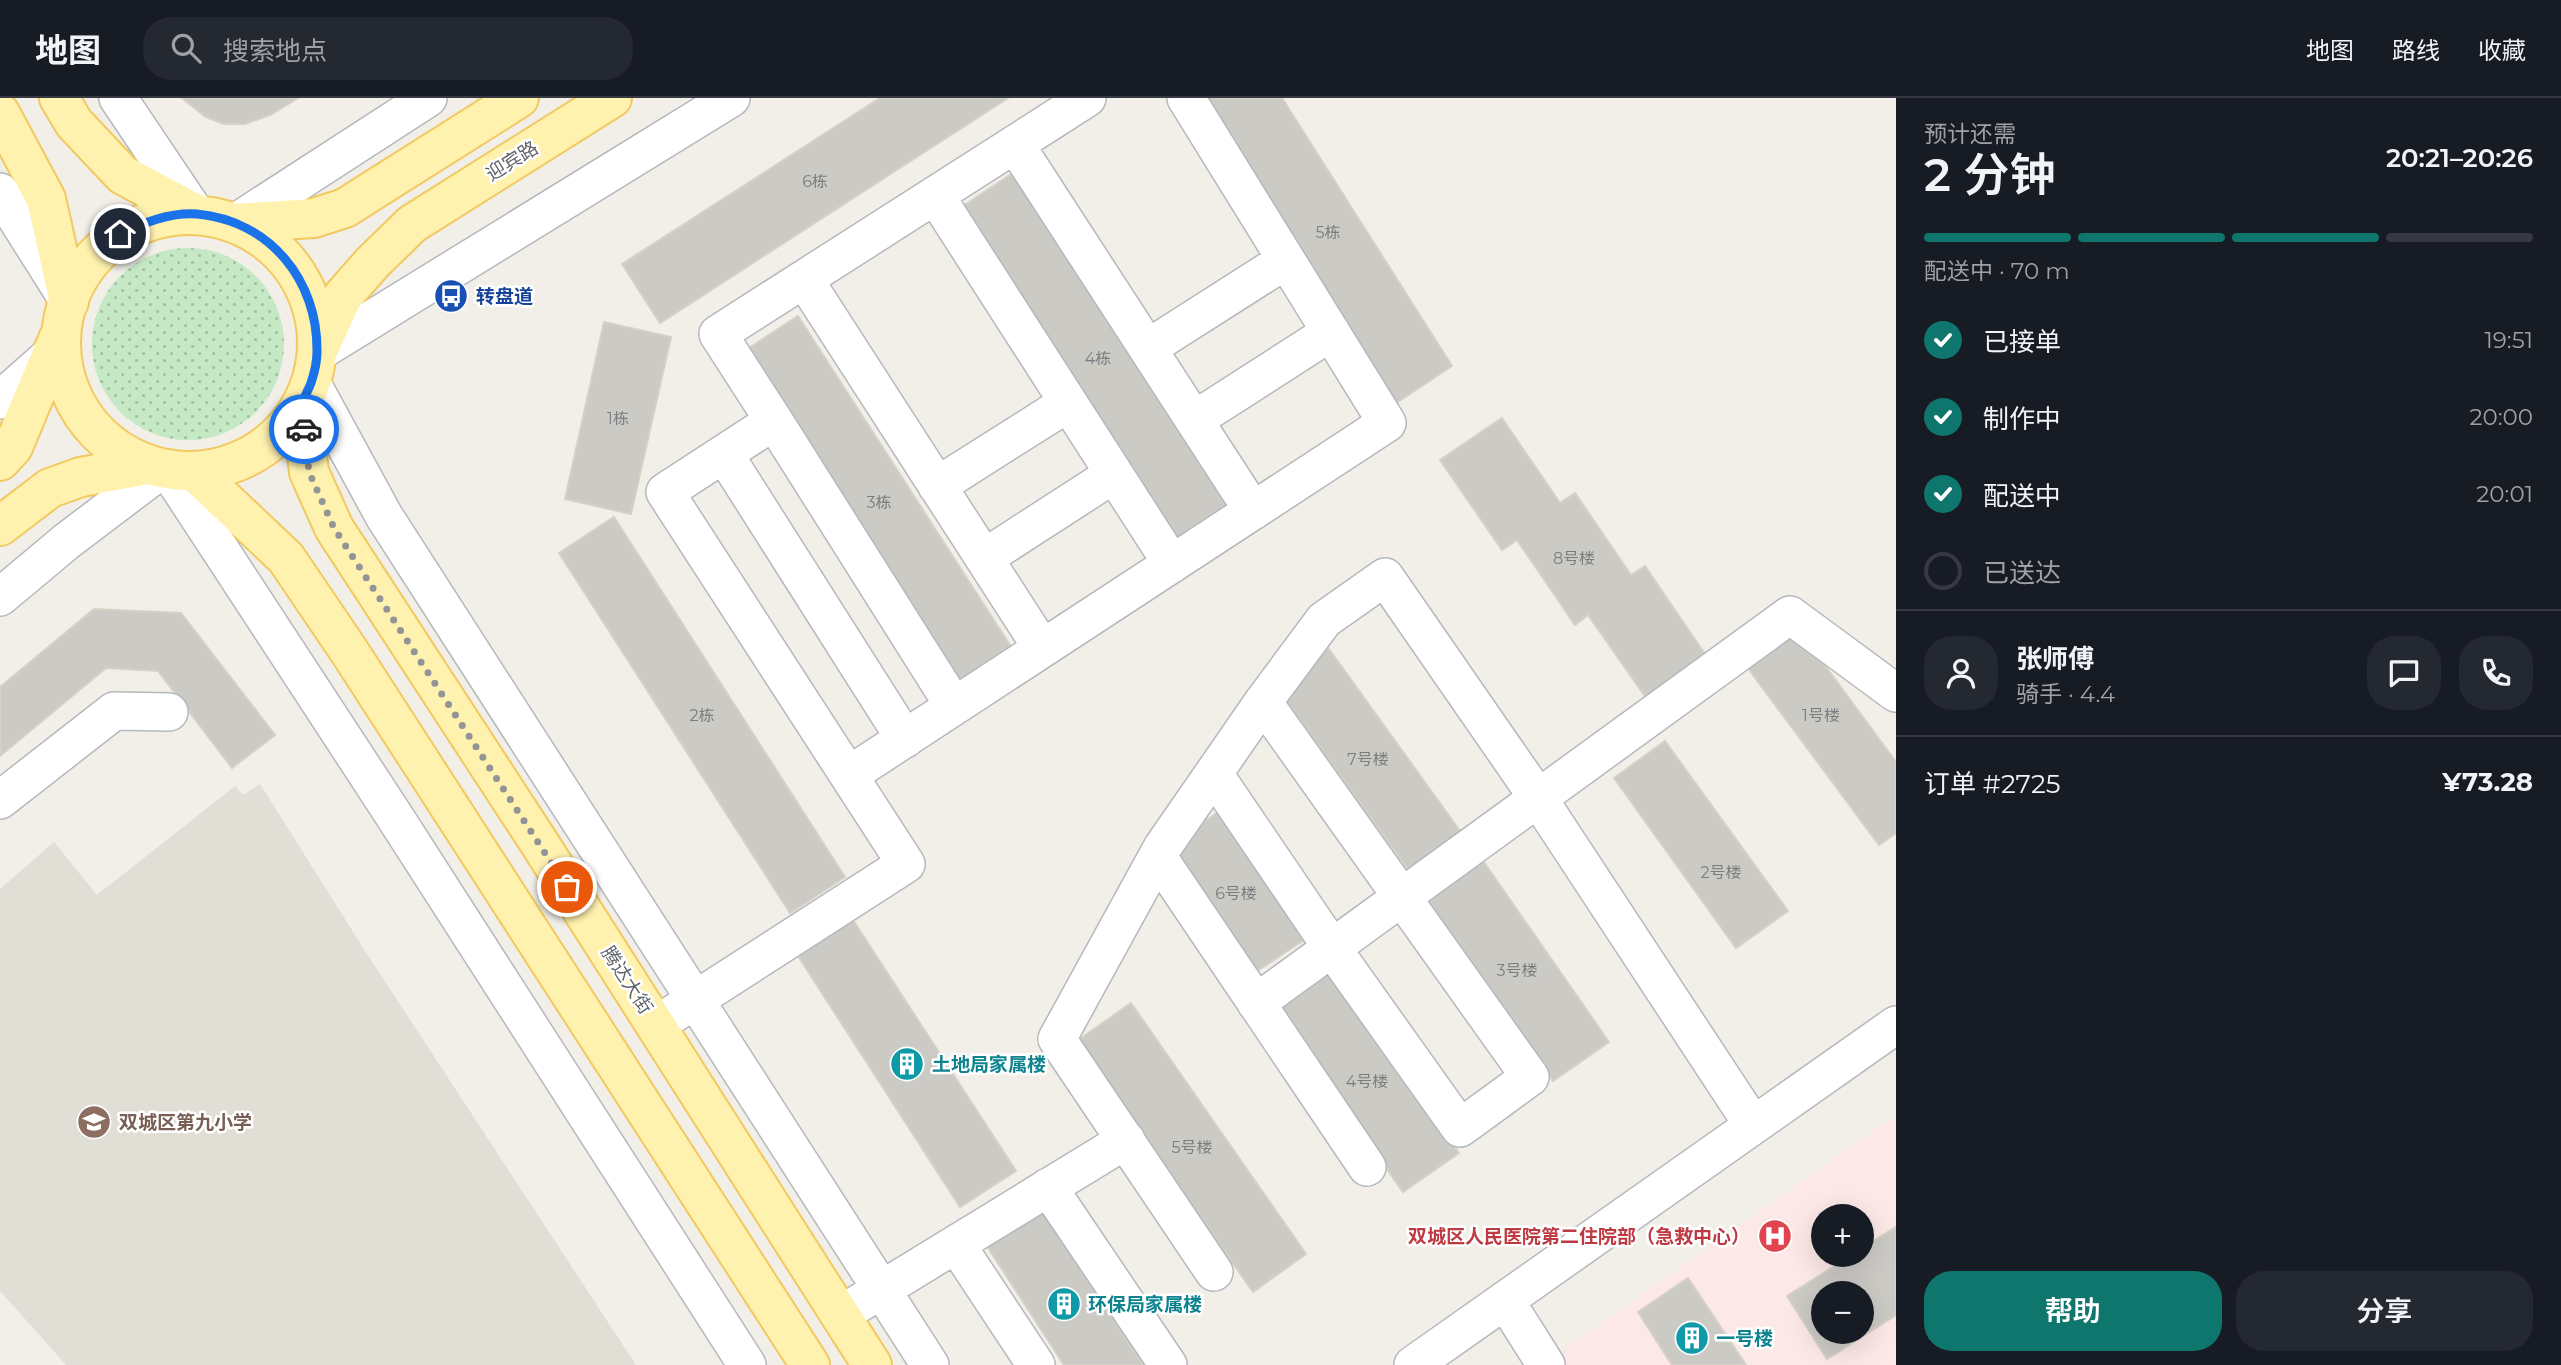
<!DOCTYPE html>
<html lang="zh">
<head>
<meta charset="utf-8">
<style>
	body { margin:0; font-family:Montserrat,"Noto Sans SC",sans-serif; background:#242831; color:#f1f3f6; height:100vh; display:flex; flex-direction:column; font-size:26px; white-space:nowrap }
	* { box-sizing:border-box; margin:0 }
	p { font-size:23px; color:#9ea1a6 }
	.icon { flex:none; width:38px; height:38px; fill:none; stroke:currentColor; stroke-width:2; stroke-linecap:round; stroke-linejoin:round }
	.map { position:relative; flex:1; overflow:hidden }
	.side { display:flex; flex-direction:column; background:#171b24; width:665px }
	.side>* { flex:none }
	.controls { position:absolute; left:1811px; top:1106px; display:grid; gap:14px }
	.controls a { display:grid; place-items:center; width:63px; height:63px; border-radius:50%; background:#171b24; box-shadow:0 7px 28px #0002; font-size:35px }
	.pin { position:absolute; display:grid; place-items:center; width:60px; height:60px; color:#fff; margin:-30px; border:4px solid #fff; border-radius:50%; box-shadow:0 2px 7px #0007 }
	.courier { position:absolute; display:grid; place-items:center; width:70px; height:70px; margin:-35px; border:5px solid #1a73e8; border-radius:50%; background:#fff; color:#222; box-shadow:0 2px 9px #0007 }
	.overview em { font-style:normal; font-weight:600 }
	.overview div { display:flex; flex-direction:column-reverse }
	.overview { display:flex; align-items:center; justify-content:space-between; height:119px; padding:0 28px }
	h1 { font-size:46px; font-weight:600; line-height:52px }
	.bar { display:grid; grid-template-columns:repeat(4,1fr); gap:10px 7px; align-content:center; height:84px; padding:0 28px }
	.bar i { height:9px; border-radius:5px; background:#363941 }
	.bar .on { background:#0f766e }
	.bar p { grid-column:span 4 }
	.line { display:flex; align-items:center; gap:18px; padding:0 28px; border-top:2px solid #363941 }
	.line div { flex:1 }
	.round { display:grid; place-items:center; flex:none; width:74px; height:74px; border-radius:28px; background:#242831 }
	ol { padding:0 28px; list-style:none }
	li { display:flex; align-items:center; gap:21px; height:77px }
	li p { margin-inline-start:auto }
	li .icon { padding:7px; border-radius:50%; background:#0f766e; color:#fff; stroke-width:4 }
	li:last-child { color:#9ea1a6 }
	li i { width:38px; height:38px; border:4px solid #363941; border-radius:50% }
	.cta { display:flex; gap:14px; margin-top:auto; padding:14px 28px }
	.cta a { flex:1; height:80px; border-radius:28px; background:#0f766e; color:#fff; font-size:28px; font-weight:600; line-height:80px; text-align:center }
	.cta a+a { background:#242831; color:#f1f3f6 }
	header { display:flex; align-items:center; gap:42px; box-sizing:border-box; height:98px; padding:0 35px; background:#171b24; border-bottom:2px solid #363941 }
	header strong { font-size:33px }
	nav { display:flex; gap:38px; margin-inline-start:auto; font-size:24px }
	.search { width:490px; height:63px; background:#242831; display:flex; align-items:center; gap:18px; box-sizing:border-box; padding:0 24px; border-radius:28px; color:#9ea1a6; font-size:26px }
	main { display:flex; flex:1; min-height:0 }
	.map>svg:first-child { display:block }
	.education { fill:#e1ded6 }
	.medical { fill:#fce8e6; fill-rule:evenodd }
	.grass { fill:url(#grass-dots) }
	.building { fill:#cccac5; stroke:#d6d1c6; stroke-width:2; fill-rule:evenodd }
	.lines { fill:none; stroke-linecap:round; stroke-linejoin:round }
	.minor-casing { stroke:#b5b8bc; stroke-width:40 }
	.major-casing { stroke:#f2c960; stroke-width:42 }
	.minor { stroke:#fff; stroke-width:37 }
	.major { stroke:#fff2af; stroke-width:38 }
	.done { stroke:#929495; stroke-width:7; stroke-dasharray:0 12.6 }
	.route { stroke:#1a73e8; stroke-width:9 }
	.labels { text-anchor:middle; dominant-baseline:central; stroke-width:5; stroke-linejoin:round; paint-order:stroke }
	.number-label { font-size:16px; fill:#7a7d7f }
	.street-label { font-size:19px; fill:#5f6368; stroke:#fff }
	.transit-label { font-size:19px; font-weight:bold; fill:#164399; stroke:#fff; text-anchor:start }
	.culture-label { font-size:19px; font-weight:bold; fill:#0d838f; stroke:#fff; text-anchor:start }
	.education-label { font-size:19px; font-weight:bold; fill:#785e54; stroke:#fff; text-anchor:start }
	.health-label { font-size:19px; font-weight:bold; fill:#be3a42; stroke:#fff; text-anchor:end }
</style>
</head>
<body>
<header>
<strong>地图</strong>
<div class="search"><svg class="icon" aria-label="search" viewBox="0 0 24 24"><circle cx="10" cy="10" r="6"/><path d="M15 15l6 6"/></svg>搜索地点</div>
<nav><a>地图</a><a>路线</a><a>收藏</a></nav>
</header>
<main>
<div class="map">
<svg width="1896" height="1267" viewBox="0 0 1896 1267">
	<defs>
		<pattern id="grass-dots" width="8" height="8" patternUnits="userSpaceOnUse" patternTransform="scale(1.75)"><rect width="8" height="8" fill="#c5e8c5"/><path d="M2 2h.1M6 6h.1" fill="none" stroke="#a3c0a4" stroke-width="1.8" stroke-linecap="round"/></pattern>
	</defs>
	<rect width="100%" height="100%" fill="#f1efe8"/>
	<path class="education" d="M 260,686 L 367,856 L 636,1267 L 66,1267 L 0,1193 L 0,791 L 54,744 L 97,797 L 235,688 L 243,697 Z"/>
	<path class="medical" d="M 1896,1017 L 1896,1267 L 1542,1267 ZM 1824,1118 L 1862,1118 L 1862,1157 L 1824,1157 ZM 1824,1195 L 1862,1195 L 1862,1234 L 1824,1234 Z"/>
	<path class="grass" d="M92 246a96 96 0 1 1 192 0a96 96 0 1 1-192 0Z"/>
	<path class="building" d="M 182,0 L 298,0 L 270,17 L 245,26 L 224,26 L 206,19 Z
		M 880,0 L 1008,0 L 660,225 L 622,166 Z
		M 1203,0 L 1282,0 L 1452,268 L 1396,305 Z
		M 1016,73 L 1235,409 L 1179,446 L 960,110 Z
		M 798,218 L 1015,555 L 960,590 L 743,254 Z
		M 604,224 L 671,239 L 631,416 L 565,401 Z
		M 1502,320 L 1560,405 L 1575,395 L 1631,477 L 1645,468 L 1707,559 L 1647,601 L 1588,517 L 1575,527 L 1517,442 L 1502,452 L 1440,362 Z
		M 614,419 L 845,779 L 790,815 L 559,455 Z
		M 94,511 L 181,515 L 275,637 L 232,670 L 158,573 L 106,570 L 0,658 L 0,589 Z
		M 1798,531 L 1896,664 L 1896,735 L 1879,747 L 1747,569 Z
		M 1329,551 L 1460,733 L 1408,771 L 1276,589 Z
		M 1665,643 L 1788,813 L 1736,850 L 1614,680 Z
		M 1220,713 L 1304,842 L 1251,877 L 1167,748 Z
		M 1481,760 L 1609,944 L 1553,983 L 1425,799 Z
		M 853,822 L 1016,1073 L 960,1109 L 798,858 Z
		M 1331,871 L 1459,1055 L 1403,1094 L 1275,911 Z
		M 1131,905 L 1306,1156 L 1253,1194 L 1077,943 Z
		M 1040,1109 L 1143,1267 L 1064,1267 L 985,1145 Z
		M 1896,1129 L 1896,1217 L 1827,1261 L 1787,1198 L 1852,1157 L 1862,1157 L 1862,1150 ZM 1824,1195 L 1862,1195 L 1862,1234 L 1824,1234 Z
		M 1688,1180 L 1746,1267 L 1672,1267 L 1638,1214 Z"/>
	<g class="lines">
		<g class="minor-casing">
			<path id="minor" d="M 118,0 L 196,116
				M 1015,46 L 1253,413
				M 0,94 L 65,197
				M 935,97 L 1172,466
				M 235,125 L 428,0
				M 804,181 L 1042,550
				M 1148,250 L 1286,162
				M 317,255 L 731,0
				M 311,284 L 384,418 L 930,1267
				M 0,302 L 52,256
				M 1194,322 L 1331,234
				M 774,323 L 954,608
				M 724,356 L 905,641
				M 168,372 L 393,716 L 747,1267
				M 937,388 L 1068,305
				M 984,460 L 1114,376
				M 0,499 L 67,443 L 162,371
				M 1214,676 L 1332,850 L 1460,1030 L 1530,979 L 1263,604
				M 849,677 L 1387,325 L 1186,0
				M 0,702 L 114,613 L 169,614
				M 1158,759 L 1367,1069
				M 1256,905 L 1790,517 L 1896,595
				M 656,927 L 906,766 L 665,394 L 774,323 L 718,236 L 1087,0
				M 1048,1089 L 1168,1267
				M 956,1146 L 1036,1267
				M 1214,1174 L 1057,941 L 1162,750 L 1263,604 L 1324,522 L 1385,479 L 1538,700 L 1753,1027
				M 1505,1202 L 1546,1267
				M 840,1217 L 1126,1042
				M 1413,1267 L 1896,927"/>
		</g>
		<g class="major-casing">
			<path id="major" d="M 59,0 L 74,25 L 123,77 L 196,116
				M 0,15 L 46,101 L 69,204
				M61 245a128 128 0 1 1 256 0a128 128 0 1 1-256 0Z
				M 235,125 L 314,120 L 345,110 L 519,0
				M 318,253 L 343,198 L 373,164 L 412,126 L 612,0
				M 301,308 L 309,374 L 334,430 L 538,743 L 872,1267
				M 0,363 L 13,349 L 59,239
				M 195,374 L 286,460 L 351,556 L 810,1267
				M 0,428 L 50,390 L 81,379 L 147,367"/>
		</g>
		<use href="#minor" class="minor"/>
		<use href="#major" class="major"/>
	</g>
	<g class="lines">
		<path class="done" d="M 304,331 L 309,374 L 334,430 L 567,789"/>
		<path class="route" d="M 120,136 C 144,125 169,114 197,116 C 270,123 318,182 317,254 C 317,264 314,276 311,285 C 308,293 302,302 302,310 C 301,317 303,325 304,331"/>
	</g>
	<defs>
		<g id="bus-disc" transform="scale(1.75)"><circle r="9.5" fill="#1a4fb4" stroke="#fff"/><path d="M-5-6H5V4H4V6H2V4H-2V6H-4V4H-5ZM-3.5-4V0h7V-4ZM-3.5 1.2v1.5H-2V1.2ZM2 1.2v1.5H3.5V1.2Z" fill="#fff"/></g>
		<g id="building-disc" transform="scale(1.75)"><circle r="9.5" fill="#0f9aa8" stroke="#fff"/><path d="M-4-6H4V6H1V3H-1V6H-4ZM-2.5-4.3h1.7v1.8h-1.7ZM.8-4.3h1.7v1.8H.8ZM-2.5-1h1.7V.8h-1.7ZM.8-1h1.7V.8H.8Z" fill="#fff"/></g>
		<g id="school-disc" transform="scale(1.75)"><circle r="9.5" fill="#8d6e63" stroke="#fff"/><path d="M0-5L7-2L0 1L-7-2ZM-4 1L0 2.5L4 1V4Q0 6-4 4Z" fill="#fff"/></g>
		<g id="hospital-disc" transform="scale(1.75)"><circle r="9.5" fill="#e0444e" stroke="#fff"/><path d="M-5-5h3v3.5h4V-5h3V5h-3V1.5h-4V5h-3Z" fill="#fff"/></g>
	</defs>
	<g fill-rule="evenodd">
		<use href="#bus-disc" x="451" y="198"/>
		<use href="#building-disc" x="907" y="966"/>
		<use href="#school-disc" x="94" y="1024"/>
		<use href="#hospital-disc" x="1775" y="1138"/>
		<use href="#building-disc" x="1064" y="1206"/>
		<use href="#building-disc" x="1692" y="1240"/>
	</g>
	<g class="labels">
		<g class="number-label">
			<text x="815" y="83">6栋</text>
			<text x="1328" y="134">5栋</text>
			<text x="1098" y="260">4栋</text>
			<text x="618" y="320">1栋</text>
			<text x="879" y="404">3栋</text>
			<text x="1574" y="460">8号楼</text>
			<text x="702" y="617">2栋</text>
			<text x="1821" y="617">1号楼</text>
			<text x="1368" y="661">7号楼</text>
			<text x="1721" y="774">2号楼</text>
			<text x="1236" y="795">6号楼</text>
			<text x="1517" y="872">3号楼</text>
			<text x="1367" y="983">4号楼</text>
			<text x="1192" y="1049">5号楼</text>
		</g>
		<g class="street-label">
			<text transform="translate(512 63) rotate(-32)">迎宾路</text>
			<text transform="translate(627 882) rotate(57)">腾达大街</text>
		</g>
		<g class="transit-label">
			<text x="476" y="198">转盘道</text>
		</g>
		<g class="culture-label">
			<text x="932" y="966">土地局家属楼</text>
			<text x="1088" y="1206">环保局家属楼</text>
			<text x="1716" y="1240">一号楼</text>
		</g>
		<g class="education-label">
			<text x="119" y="1024">双城区第九小学</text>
		</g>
		<g class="health-label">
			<text x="1750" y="1138">双城区人民医院第二住院部（急救中心）</text>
		</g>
	</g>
</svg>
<div class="controls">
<a>+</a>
<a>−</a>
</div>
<div class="pin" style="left:567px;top:789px;background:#ea580c"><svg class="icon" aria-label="bag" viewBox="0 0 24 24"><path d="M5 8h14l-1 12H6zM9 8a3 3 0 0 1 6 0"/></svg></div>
<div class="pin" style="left:120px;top:136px;background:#1f2937"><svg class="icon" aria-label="home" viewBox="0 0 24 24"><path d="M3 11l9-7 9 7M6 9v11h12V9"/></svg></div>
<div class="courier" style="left:304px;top:331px"><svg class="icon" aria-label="car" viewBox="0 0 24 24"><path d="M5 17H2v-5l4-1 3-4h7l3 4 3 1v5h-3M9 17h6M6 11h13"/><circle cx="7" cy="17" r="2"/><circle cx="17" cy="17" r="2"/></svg></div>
</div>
<section class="side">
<div class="overview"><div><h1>2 分钟</h1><p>预计还需</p></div><em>20:21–20:26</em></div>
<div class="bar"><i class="on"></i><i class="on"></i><i class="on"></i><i></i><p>配送中 · 70 m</p></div>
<ol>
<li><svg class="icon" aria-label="check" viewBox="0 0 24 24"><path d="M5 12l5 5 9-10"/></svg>已接单<p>19:51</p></li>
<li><svg class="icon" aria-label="check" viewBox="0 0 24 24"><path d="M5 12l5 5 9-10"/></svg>制作中<p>20:00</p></li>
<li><svg class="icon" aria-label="check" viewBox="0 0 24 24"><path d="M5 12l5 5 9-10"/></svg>配送中<p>20:01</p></li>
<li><i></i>已送达</li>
</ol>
<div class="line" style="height:126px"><a class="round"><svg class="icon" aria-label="person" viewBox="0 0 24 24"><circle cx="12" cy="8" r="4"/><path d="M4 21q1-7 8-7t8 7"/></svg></a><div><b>张师傅</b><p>骑手 · 4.4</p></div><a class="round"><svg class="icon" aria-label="chat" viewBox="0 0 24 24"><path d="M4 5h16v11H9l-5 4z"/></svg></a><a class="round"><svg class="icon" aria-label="phone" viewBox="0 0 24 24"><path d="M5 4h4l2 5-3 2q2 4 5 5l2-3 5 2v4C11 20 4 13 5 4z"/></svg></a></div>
<div class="line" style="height:91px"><div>订单 #2725</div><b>¥73.28</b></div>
<div class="cta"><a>帮助</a><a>分享</a></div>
</section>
</main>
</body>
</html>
